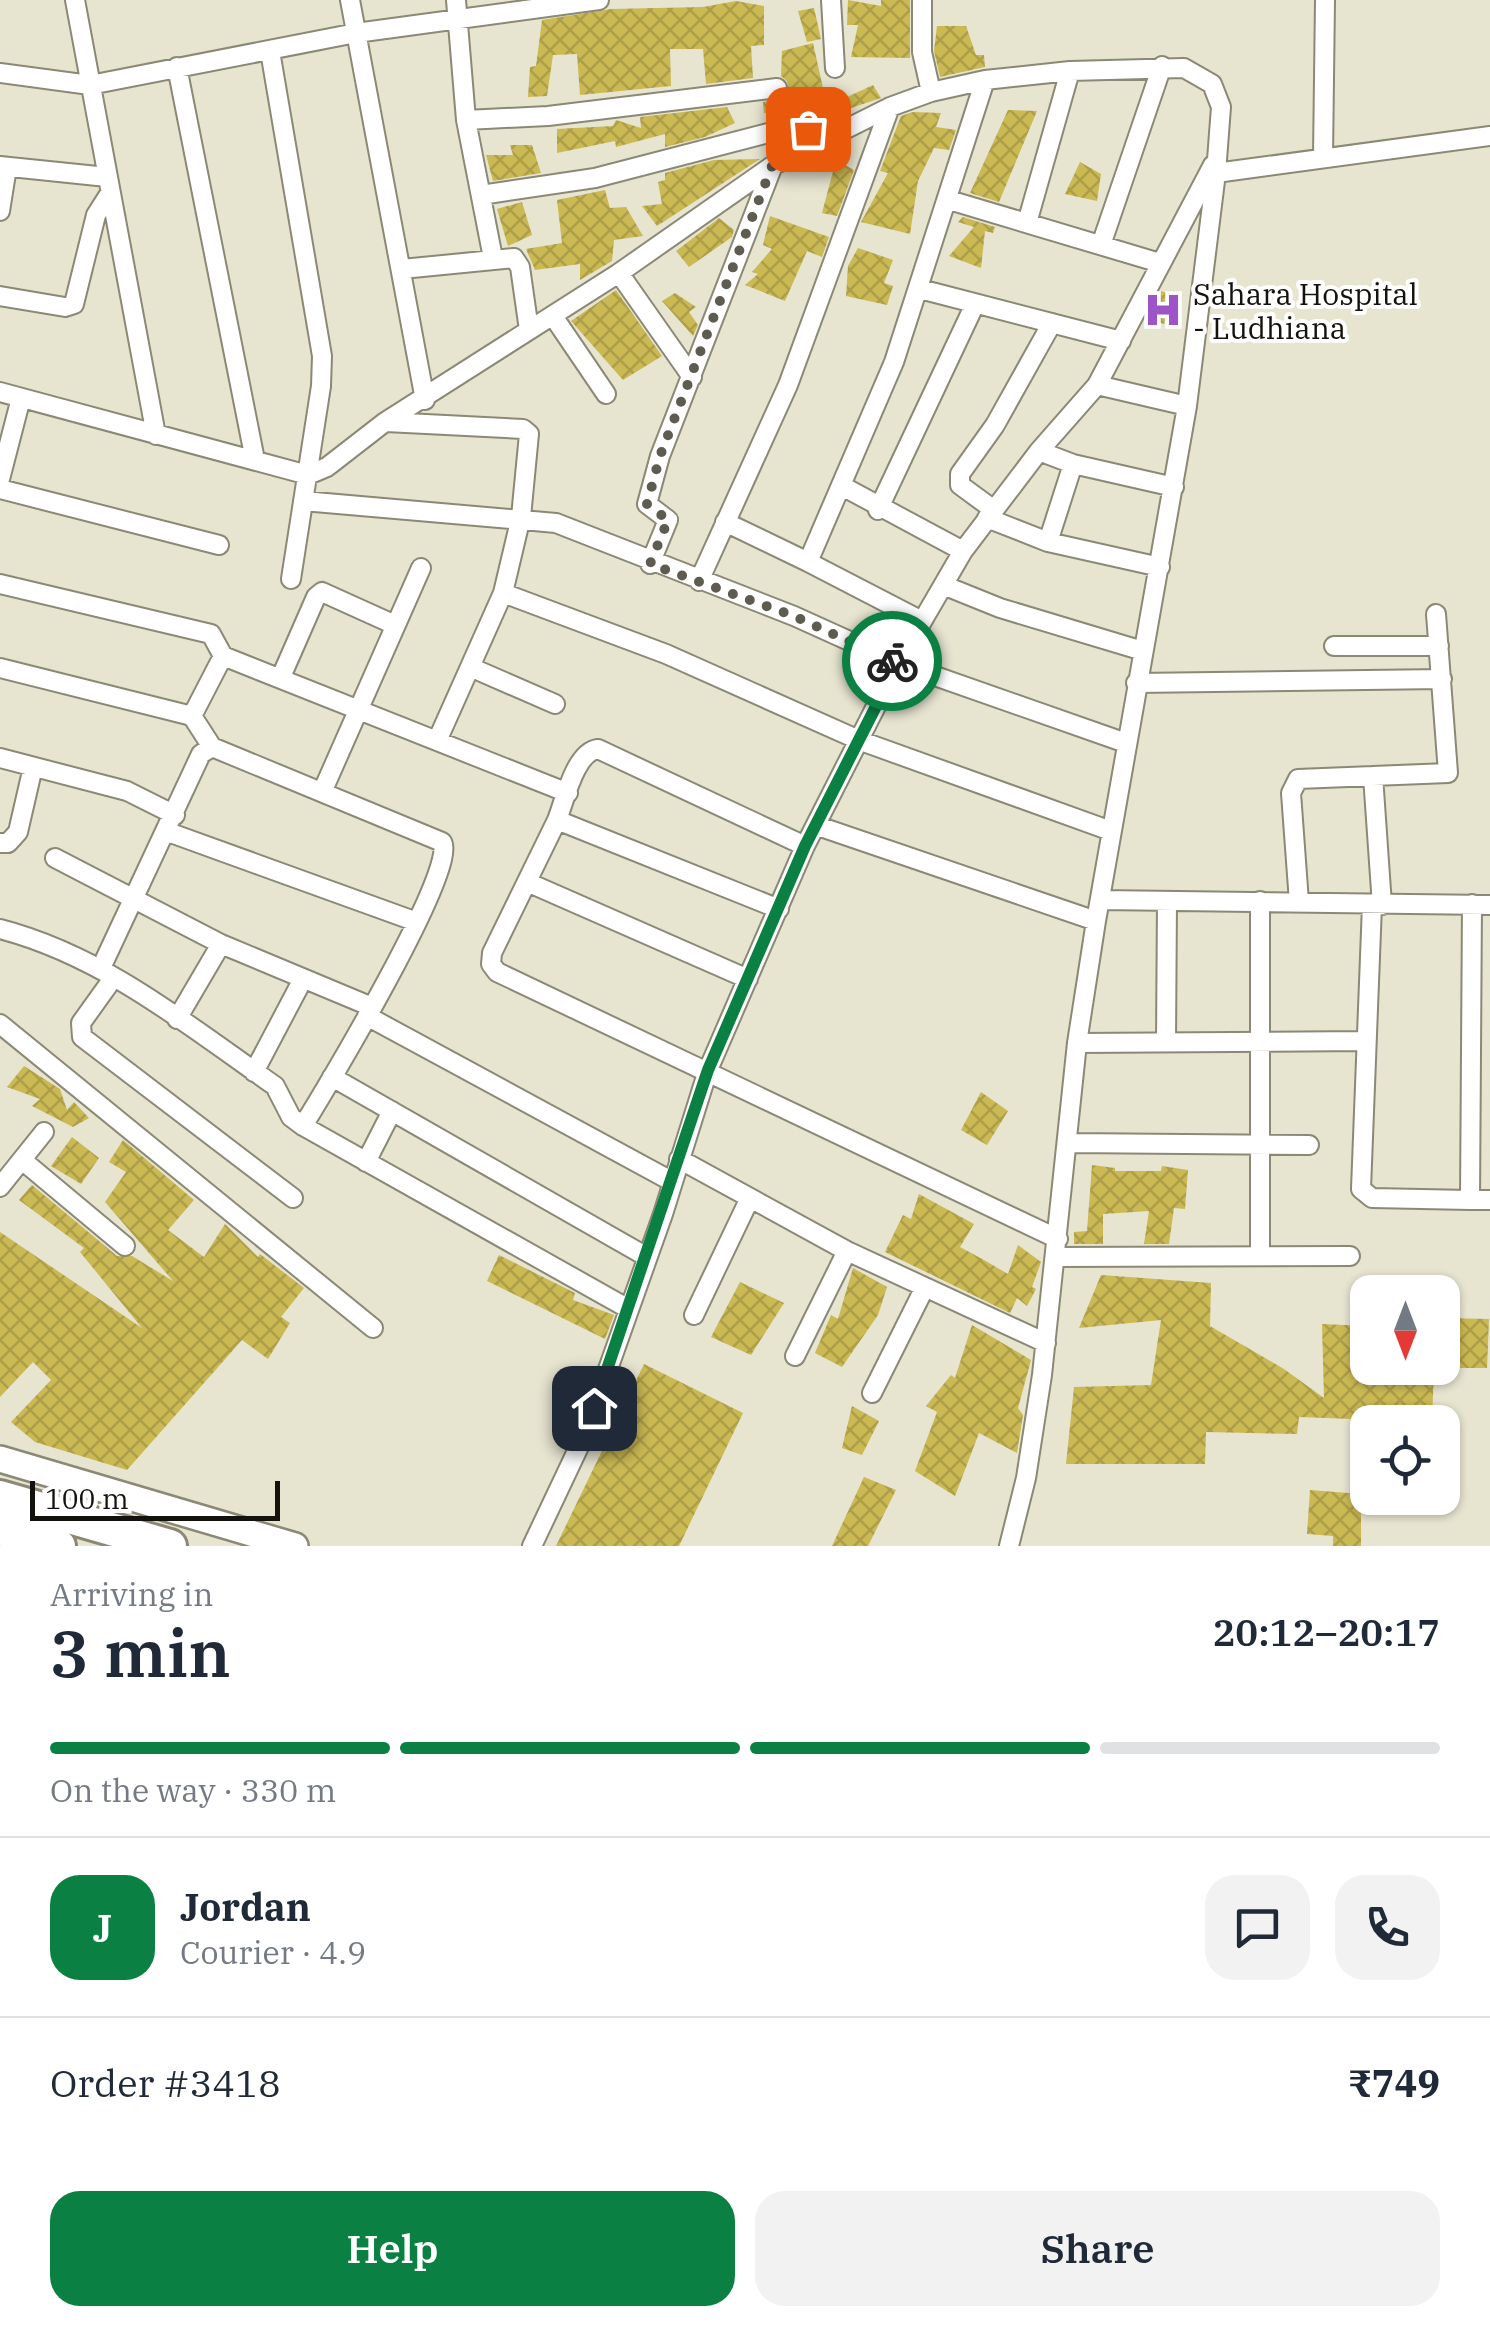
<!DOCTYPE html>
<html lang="en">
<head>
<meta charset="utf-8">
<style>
	body { margin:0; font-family:"IBM Plex Serif",serif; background:#f2f2f3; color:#1f2937; height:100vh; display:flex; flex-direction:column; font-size:38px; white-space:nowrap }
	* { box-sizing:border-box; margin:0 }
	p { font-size:32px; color:#747a83 }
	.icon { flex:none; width:55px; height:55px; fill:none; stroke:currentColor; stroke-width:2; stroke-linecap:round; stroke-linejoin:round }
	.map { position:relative; height:1546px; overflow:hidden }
	.sheet { display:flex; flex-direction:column; background:#fff; flex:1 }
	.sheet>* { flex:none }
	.needle { width:65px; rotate:180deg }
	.fabs { position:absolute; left:1350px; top:1275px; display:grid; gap:20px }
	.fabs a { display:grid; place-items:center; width:110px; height:110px; border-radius:20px; background:#fff; box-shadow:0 2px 8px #0004; font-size:50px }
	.scale { position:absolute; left:30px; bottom:25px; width:250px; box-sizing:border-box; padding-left:10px; border:5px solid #14120c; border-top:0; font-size:28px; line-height:35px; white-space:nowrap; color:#14120c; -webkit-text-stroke:8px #fff; paint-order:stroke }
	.pin { position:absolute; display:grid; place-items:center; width:85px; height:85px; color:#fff; margin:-42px; border-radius:20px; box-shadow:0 5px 15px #0006 }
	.courier { position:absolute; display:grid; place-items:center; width:100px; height:100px; margin:-50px; border:8px solid #0b8043; border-radius:50%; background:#fff; color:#222; box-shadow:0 2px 12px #0007 }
	.headline em { font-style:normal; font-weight:600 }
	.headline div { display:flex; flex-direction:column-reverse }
	.headline { display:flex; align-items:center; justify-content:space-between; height:170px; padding:0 50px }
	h1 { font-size:65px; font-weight:600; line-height:75px }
	.bar { display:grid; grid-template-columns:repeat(4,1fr); gap:15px 10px; align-content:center; height:120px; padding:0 50px }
	.bar i { height:12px; border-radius:8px; background:#e0e1e3 }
	.bar .selected { background:#0b8043 }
	.bar p { grid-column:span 4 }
	.line { display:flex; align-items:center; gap:25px; padding:0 50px; border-top:2px solid #e0e1e3 }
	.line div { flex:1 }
	.round { display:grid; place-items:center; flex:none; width:105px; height:105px; border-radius:30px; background:#f2f2f3 }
	.action { display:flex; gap:20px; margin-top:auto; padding:20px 50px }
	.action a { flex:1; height:115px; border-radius:30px; background:#0b8043; color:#fff; font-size:40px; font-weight:600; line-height:115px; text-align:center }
	.action a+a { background:#f2f2f3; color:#1f2937 }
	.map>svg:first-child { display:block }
	.building { fill:url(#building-cross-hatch) }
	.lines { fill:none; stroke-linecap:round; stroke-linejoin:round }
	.street-casing { stroke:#8b8876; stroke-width:22 }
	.secondary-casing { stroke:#8b8876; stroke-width:30 }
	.highway-casing { stroke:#8b8876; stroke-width:38 }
	.street { stroke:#fff; stroke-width:18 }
	.secondary { stroke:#fff; stroke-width:25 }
	.highway { stroke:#fff; stroke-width:32 }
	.done { stroke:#5e5c51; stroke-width:10; stroke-dasharray:0 18 }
	.route { stroke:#0b8043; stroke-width:12 }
	.labels { text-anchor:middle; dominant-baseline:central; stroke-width:8; stroke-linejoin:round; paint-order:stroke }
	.poi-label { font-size:30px; fill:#14120c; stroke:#fff; text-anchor:start }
</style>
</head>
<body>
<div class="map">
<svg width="1490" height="1546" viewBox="0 0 1490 1546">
	<defs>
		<pattern id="building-cross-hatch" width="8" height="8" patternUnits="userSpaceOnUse" patternTransform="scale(2.5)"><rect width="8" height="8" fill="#cbb954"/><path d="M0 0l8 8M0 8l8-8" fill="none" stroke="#ad9e48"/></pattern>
	</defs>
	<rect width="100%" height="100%" fill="#e7e4d0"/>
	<path class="building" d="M 848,0 L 881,6 L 881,0 L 910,0 L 910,58 L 851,57 L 858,25 L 847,25 Z
		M 736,1 L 764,6 L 764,45 L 751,46 L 753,78 L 706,84 L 703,49 L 670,49 L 671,86 L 580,95 L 577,54 L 553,55 L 547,96 L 528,97 L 530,67 L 536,66 L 542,20 L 611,9 L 703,7 Z
		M 814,8 L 821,39 L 807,42 L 798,11 Z
		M 937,26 L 966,26 L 976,55 L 984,55 L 985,67 L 940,77 L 934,51 Z
		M 813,43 L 823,88 L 836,87 L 842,110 L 809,117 L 801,113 L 785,116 L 785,110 L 764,113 L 763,102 L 784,98 L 789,92 L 787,81 L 781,76 L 782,51 Z
		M 873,85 L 881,98 L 845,110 L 845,98 Z
		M 727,107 L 735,123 L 705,137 L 665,147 L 665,134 L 616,147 L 615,141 L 557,153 L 557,129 L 613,126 L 616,120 L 641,128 L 640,117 Z
		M 1008,110 L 1037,111 L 999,202 L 970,193 Z
		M 913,112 L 941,113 L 936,127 L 956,130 L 949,150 L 934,148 L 918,181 L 910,234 L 861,222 L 888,173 L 880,171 L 901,116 Z
		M 510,145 L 532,145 L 541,173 L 493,181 L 486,155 L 513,155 Z
		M 760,159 L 657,226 L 642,206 L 662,204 L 658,182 L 665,180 L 665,173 L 714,160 Z
		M 836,160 L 854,170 L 837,216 L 822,213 Z
		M 1080,162 L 1101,174 L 1097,201 L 1065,194 Z
		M 605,190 L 610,208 L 626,207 L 643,236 L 614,240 L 612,261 L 580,280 L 580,264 L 535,270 L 526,249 L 562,243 L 557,200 Z
		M 522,202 L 532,235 L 508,246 L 497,209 Z
		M 770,216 L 829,237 L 822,257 L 807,251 L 785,301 L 745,285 L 758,274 L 752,272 L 772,249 L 763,245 Z
		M 963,217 L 995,227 L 993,233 L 985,231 L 981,268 L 949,256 L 974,227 L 958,222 Z
		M 719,218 L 734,230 L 732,237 L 689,267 L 676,251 Z
		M 858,248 L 893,260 L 884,283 L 893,286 L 887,305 L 846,296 L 848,266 Z
		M 616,290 L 662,356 L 623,380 L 571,321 Z
		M 1161,291 L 1173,295 L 1164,324 L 1152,320 Z
		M 675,293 L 696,307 L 689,312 L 698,325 L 693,336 L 662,301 Z
		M 24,1066 L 60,1089 L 67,1110 L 74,1102 L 89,1118 L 73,1127 L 32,1106 L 40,1099 L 7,1087 Z
		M 981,1092 L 1008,1111 L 987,1145 L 961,1130 Z
		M 72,1137 L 99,1158 L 81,1184 L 51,1166 Z
		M 123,1140 L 194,1200 L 168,1230 L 204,1257 L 225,1224 L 258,1257 L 260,1254 L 304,1288 L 281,1317 L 290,1323 L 268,1359 L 242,1340 L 127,1470 L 35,1442 L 11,1422 L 51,1380 L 33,1362 L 0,1397 L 0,1232 L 142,1328 L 80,1252 L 84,1248 L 19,1200 L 32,1185 L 117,1256 L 132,1256 L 173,1281 L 105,1202 L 126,1172 L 109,1162 Z
		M 1092,1165 L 1115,1168 L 1115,1171 L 1161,1171 L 1162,1166 L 1188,1170 L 1185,1209 L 1174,1208 L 1169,1244 L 1144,1244 L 1149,1211 L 1103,1214 L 1103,1244 L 1074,1244 L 1074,1232 L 1087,1231 Z
		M 919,1194 L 974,1224 L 960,1247 L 984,1260 L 1008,1274 L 1018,1245 L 1041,1262 L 1032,1287 L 1036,1289 L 1027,1306 L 1017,1298 L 1010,1313 L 885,1252 L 903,1215 L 911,1219 Z
		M 499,1255 L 575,1293 L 573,1300 L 614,1315 L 605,1339 L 487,1281 Z
		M 853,1268 L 887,1287 L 878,1315 L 842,1367 L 815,1353 L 831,1315 L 838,1319 Z
		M 1101,1275 L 1211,1283 L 1210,1326 L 1284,1369 L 1324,1398 L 1322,1324 L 1368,1326 L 1368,1368 L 1434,1368 L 1432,1422 L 1299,1417 L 1297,1434 L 1206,1432 L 1205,1464 L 1066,1464 L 1074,1387 L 1151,1385 L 1161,1320 L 1079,1328 Z
		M 740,1282 L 784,1303 L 751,1355 L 711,1337 Z
		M 1445,1318 L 1489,1319 L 1487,1368 L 1445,1368 Z
		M 972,1325 L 1031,1360 L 1018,1408 L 1023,1415 L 1017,1453 L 979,1433 L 955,1496 L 915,1471 L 937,1412 L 926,1406 L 951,1375 L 955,1378 Z
		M 644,1364 L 743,1413 L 679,1546 L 556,1546 Z
		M 852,1406 L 879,1421 L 862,1455 L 842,1448 Z
		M 864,1477 L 896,1490 L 868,1546 L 832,1546 Z
		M 1310,1490 L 1361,1494 L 1361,1546 L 1333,1546 L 1333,1536 L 1307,1534 Z"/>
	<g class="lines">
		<g class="street-casing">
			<path id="street" d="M 75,0 L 156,435
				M 350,0 L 425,400
				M 456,0 L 466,120 L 493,258
				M 831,0 L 835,68
				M 922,0 L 922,52 L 931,92
				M 270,51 L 322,356 L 321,386 L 291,579
				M 177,67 L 255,460
				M 0,73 L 90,85 L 356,33 L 599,0
				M 466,120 L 548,116 L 777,88
				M 1323,157 L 1325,0
				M 0,166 L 107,177
				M 1216,173 L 1490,136
				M 481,195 L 595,178 L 799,125 L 820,142
				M 949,200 L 1160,263
				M 0,211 L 7,167
				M 1027,223 L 1070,71
				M 1101,245 L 1162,66
				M 402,269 L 514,258 L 520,267 L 529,330
				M 619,273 L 692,377
				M 920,289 L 1121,341
				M 0,296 L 65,307 L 74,304 L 96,215 L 110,193
				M 553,316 L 606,394
				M 1097,385 L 1187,406
				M 0,392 L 308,475 L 327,467 L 385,422 L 619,273 L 772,166 L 890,107 L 931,92 L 985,80 L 1070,71 L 1184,68 L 1212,84 L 1221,107 L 1216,173 L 1187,406 L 1096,921 L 1077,1043 L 1042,1375 L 1026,1478 L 1009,1546
				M 386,422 L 523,429 L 529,434 L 521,517 L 503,593 L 666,654 L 861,741 L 1111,831
				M 1039,451 L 1073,464 L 1174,487
				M 0,479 L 21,398
				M 842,486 L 963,551
				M 0,489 L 219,545
				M 303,501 L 556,523 L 794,616 L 898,663 L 1126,743
				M 878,510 L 975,304
				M 994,510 L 960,485 L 960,474 L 995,425 L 1052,323
				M 987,518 L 1048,542 L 1160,567
				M 725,522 L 808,562
				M 1048,542 L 1073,464
				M 650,564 L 668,520 L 647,504 L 660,456 L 772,168
				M 699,581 L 788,385 L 890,107
				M 0,584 L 211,634 L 223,656 L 192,716
				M 943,585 L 1000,608 L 1143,651
				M 922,621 L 808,562 L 894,362 L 985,80
				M 1334,646 L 1439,646
				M 223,656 L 568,793
				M 470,667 L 555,704
				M 0,668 L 192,716 L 212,747
				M 281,677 L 316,597 L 322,592 L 395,625
				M 1136,683 L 1442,679
				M 437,741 L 503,593
				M 0,758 L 127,791 L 175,815
				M 1373,776 L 1382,905
				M 323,790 L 421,568
				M 557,820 L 492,953 L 491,964 L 497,972 L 1058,1239
				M 818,826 L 1096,921
				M 168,832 L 417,922
				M 0,843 L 8,843 L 18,832 L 33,767
				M 55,858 L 221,944 L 372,1007
				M 527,882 L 748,979
				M 1101,900 L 1490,905
				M 1260,901 L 1260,1255
				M 1299,902 L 1291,793 L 1298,779 L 1448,773 L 1436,614
				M 1472,904 L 1470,1200 L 1490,1200
				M 1372,905 L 1361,1189 L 1372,1198 L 1470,1200
				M 779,909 L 557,820 C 565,800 575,752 598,749 L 805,846
				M 0,929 C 104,956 189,1026 275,1086 L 291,1117 L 303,1126 L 627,1308
				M 101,968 L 201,754 L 212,747 L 442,842 C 459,868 325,1090 303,1126
				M 114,977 L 81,1023 L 82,1037 L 293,1198
				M 367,1016 L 673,1182
				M 177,1019 L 221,944
				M 0,1024 L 373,1328
				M 1166,1042 L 1167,901
				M 1077,1043 L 1366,1041
				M 254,1072 L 303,979
				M 332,1077 L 647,1257
				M 1069,1143 L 1309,1145
				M 679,1159 L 847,1251 L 1046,1343
				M 22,1160 L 125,1246
				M 366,1162 L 392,1111
				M 0,1187 L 44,1132
				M 1056,1257 L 1350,1256
				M 694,1315 L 749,1200
				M 795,1356 L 847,1251
				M 872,1393 L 924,1289
				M 532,1546 L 585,1434 L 663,1214 L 708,1070 L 805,846 L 898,663 L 963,551 L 1039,451 L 1097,385 L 1213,165"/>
		</g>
		<g class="secondary-casing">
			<path id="secondary" d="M 0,1459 L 295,1546"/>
		</g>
		<g class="highway-casing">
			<path id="highway" d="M 0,1497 L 170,1546
				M 0,1529 L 59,1546"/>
		</g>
		<use href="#street" class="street"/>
		<use href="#secondary" class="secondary"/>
		<use href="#highway" class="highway"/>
	</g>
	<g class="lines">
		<path class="done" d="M 808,129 L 820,142 L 772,166 L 660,456 L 647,504 L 668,520 L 650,564 L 794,616 L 892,661"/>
		<path class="route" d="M 594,1408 L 708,1070 L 805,846 L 898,663 L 892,661"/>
	</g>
	<defs>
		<g id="hospital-bare" transform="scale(3)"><path d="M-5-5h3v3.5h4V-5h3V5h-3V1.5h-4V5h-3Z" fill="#9c54c7" stroke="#fff" stroke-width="2.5" paint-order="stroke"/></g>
	</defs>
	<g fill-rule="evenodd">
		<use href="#hospital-bare" x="1163" y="310"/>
	</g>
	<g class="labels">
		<g class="poi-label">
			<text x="1193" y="293">Sahara Hospital<tspan x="1193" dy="34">- Ludhiana</tspan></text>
		</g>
	</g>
</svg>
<div class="fabs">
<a><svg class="needle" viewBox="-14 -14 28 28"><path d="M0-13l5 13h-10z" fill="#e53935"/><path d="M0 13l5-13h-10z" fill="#747a83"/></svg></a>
<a><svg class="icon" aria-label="locate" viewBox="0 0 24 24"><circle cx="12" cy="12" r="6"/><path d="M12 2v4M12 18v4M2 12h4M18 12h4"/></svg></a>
</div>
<div class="scale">100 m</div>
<div class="pin" style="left:808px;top:129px;background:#ea580c"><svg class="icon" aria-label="bag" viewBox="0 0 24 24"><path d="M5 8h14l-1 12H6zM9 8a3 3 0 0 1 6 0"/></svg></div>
<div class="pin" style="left:594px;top:1408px;background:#1f2937"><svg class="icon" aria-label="home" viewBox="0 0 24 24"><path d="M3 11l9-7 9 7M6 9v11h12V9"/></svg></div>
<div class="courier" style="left:892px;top:661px"><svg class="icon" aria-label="bike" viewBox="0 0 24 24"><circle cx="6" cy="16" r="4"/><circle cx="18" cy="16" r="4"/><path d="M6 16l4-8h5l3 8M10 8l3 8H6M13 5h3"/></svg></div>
</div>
<section class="sheet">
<div class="headline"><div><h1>3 min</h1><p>Arriving in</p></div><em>20:12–20:17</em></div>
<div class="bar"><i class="selected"></i><i class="selected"></i><i class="selected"></i><i></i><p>On the way · 330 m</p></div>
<div class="line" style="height:180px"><b class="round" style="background:#0b8043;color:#fff">J</b><div><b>Jordan</b><p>Courier · 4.9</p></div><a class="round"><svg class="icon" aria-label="chat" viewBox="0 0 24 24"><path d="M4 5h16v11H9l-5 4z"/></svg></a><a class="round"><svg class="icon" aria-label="phone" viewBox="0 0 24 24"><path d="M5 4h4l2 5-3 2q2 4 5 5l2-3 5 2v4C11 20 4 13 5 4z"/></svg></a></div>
<div class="line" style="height:130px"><div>Order #3418</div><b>₹749</b></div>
<div class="action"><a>Help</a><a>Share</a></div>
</section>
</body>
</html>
